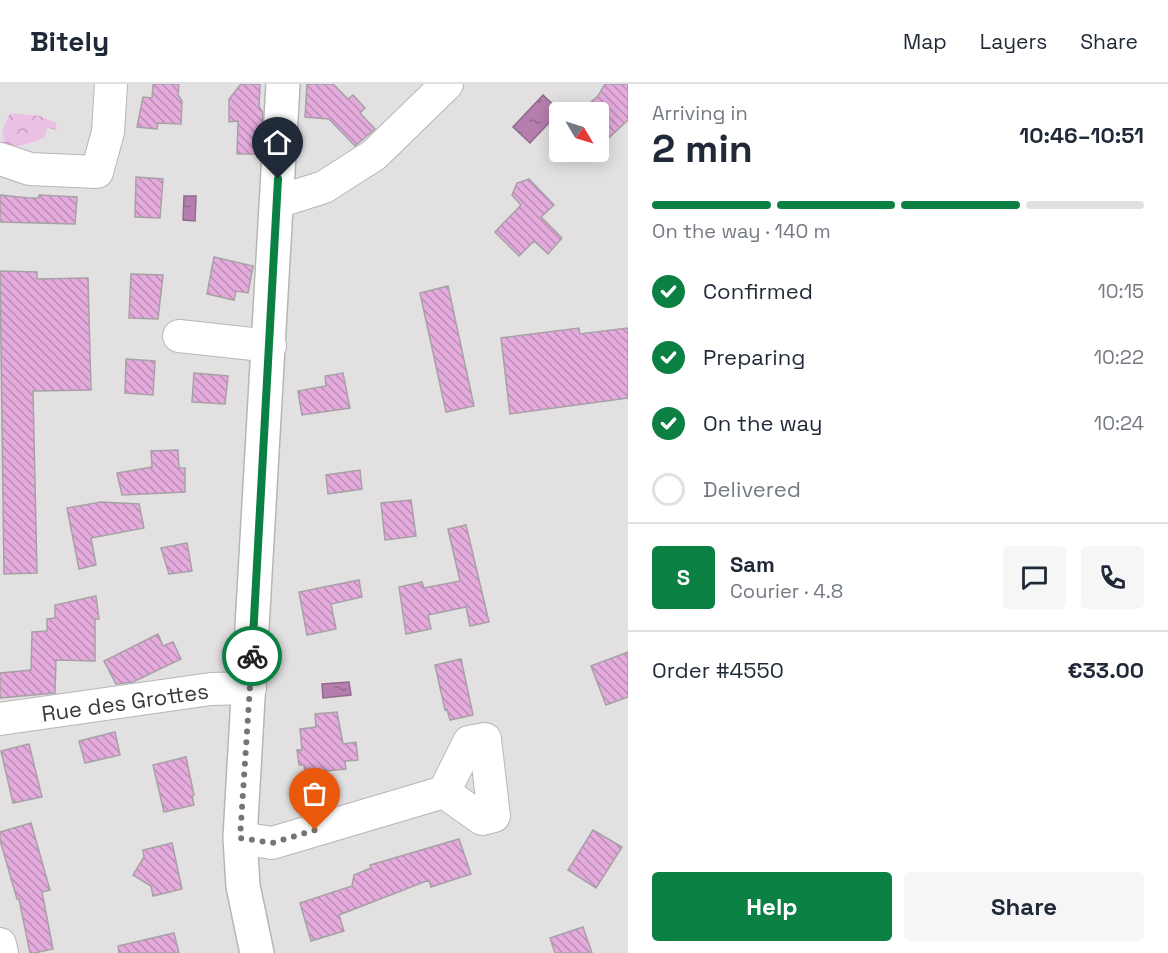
<!DOCTYPE html>
<html lang="en">
<head>
<meta charset="utf-8">
<style>
	body { margin:0; font-family:"Space Grotesk",sans-serif; background:#f6f6f7; color:#1f2937; height:100vh; display:flex; flex-direction:column; font-size:22px; white-space:nowrap }
	* { box-sizing:border-box; margin:0 }
	p { font-size:20px; color:#747a83 }
	.icon { flex:none; width:33px; height:33px; fill:none; stroke:currentColor; stroke-width:2; stroke-linecap:round; stroke-linejoin:round }
	.map { position:relative; flex:1; overflow:hidden }
	.side { display:flex; flex-direction:column; background:#fff; width:540px }
	.side>* { flex:none }
	.needle { width:39px; rotate:128deg }
	.tools { position:absolute; left:549px; top:18px; display:grid; gap:12px }
	.tools a { display:grid; place-items:center; width:60px; height:60px; border-radius:6px; background:#fff; box-shadow:0 3px 15px #0003; font-size:30px }
	.pin { position:absolute; display:grid; place-items:center; width:51px; height:51px; color:#fff; margin:-62px -26px; border-radius:50% 50% 50% 0; rotate:-45deg; box-shadow:0 0 6px #0007 }
	.pin .icon { rotate:45deg }
	.courier { position:absolute; display:grid; place-items:center; width:60px; height:60px; margin:-30px; border:4px solid #0b8043; border-radius:50%; background:#fff; color:#222; box-shadow:0 2px 8px #0007 }
	.head em { font-style:normal; font-weight:600 }
	.head div { display:flex; flex-direction:column-reverse }
	.head { display:flex; align-items:center; justify-content:space-between; height:102px; padding:0 24px }
	h1 { font-size:39px; font-weight:600; line-height:45px }
	.bar { display:grid; grid-template-columns:repeat(4,1fr); gap:9px 6px; align-content:center; height:72px; padding:0 24px }
	.bar i { height:8px; border-radius:4px; background:#e0e1e3 }
	.bar .current { background:#0b8043 }
	.bar p { grid-column:span 4 }
	.line { display:flex; align-items:center; gap:15px; padding:0 24px; border-top:2px solid #e0e1e3 }
	.line div { flex:1 }
	.round { display:grid; place-items:center; flex:none; width:63px; height:63px; border-radius:6px; background:#f6f6f7 }
	ol { padding:0 24px; list-style:none }
	li { display:flex; align-items:center; gap:18px; height:66px }
	li p { margin-inline-start:auto }
	li .icon { padding:6px; border-radius:50%; background:#0b8043; color:#fff; stroke-width:4 }
	li:last-child { color:#747a83 }
	li i { width:33px; height:33px; border:3px solid #e0e1e3; border-radius:50% }
	.action { display:flex; gap:12px; margin-top:auto; padding:12px 24px }
	.action a { flex:1; height:69px; border-radius:6px; background:#0b8043; color:#fff; font-size:24px; font-weight:600; line-height:69px; text-align:center }
	.action a+a { background:#f6f6f7; color:#1f2937 }
	header { display:flex; align-items:center; gap:36px; box-sizing:border-box; height:84px; padding:0 30px; background:#fff; border-bottom:2px solid #e0e1e3 }
	header strong { font-size:28px }
	nav { display:flex; gap:33px; margin-inline-start:auto; font-size:21px }
	main { display:flex; flex:1; min-height:0 }
	.map>svg:first-child { display:block }
	.park { fill:url(#park-crowns) }
	.water { fill:url(#water-ripples); stroke:#906a8c; stroke-width:1.5 }
	.building { fill:url(#building-back-hatch); stroke:#a5a2a5; stroke-width:1.5 }
	.lines { fill:none; stroke-linecap:round; stroke-linejoin:round }
	.minor-casing { stroke:#b8b5b7; stroke-width:34 }
	.major-casing { stroke:#b8b5b7; stroke-width:36 }
	.minor { stroke:#fff; stroke-width:32 }
	.major { stroke:#fff; stroke-width:33 }
	.done { stroke:#767475; stroke-width:6; stroke-dasharray:0 10.8 }
	.route { stroke:#0b8043; stroke-width:8 }
	.labels { text-anchor:middle; dominant-baseline:central; stroke-width:6; stroke-linejoin:round; paint-order:stroke }
	.street-label { font-size:22px; fill:#3b3a3b; stroke:#fff }
</style>
</head>
<body>
<header>
<strong>Bitely</strong>
<nav><a>Map</a><a>Layers</a><a>Share</a></nav>
</header>
<main>
<div class="map">
<svg width="628" height="869" viewBox="0 0 628 869">
	<defs>
		<pattern id="park-crowns" width="20" height="18" patternUnits="userSpaceOnUse" patternTransform="scale(1.5)"><rect width="20" height="18" fill="#eac1e4"/><path d="M2 6a3 3 0 1 1 6 0M12 15a3 3 0 1 1 6 0" fill="none" stroke="#bf9eba"/></pattern>
		<pattern id="water-ripples" width="26" height="14" patternUnits="userSpaceOnUse" patternTransform="scale(1.5)"><rect width="26" height="14" fill="#b57eae"/><path d="M2 4q2-2 4 0t4 0M15 11q2-2 4 0t4 0" fill="none" stroke="#94688f"/></pattern>
		<pattern id="building-back-hatch" width="6" height="6" patternUnits="userSpaceOnUse" patternTransform="scale(1.5)"><rect width="6" height="6" fill="#e5abdd"/><path d="M-1 5l2 2M0 0l6 6M5-1l2 2" fill="none" stroke="#bb8cb4"/></pattern>
	</defs>
	<rect width="100%" height="100%" fill="#e3e0e2"/>
	<path class="park" d="M 10,29 L 40,32 L 56,39 L 57,46 L 47,44 L 45,53 C 31,59 15,66 0,60 L 4,55 L 2,47 Z"/>
	<path class="water" d="M 543,11 L 560,27 L 530,59 L 513,43 Z
		M 184,112 L 196,112 L 195,137 L 183,136 Z
		M 349,598 L 351,611 L 323,614 L 322,600 Z"/>
	<path class="building" d="M 153,0 L 179,0 L 178,11 L 182,17 L 181,40 L 158,39 L 157,45 L 137,43 L 143,13 L 152,14 Z
		M 241,0 L 260,0 L 259,22 L 263,29 L 260,70 L 237,70 L 238,37 L 229,38 L 229,15 Z
		M 307,0 L 333,0 L 348,15 L 353,11 L 365,24 L 360,29 L 375,45 L 355,62 L 329,35 L 305,33 Z
		M 605,0 L 628,0 L 628,36 L 598,64 L 598,28 L 579,28 L 598,12 Z
		M 136,93 L 163,95 L 160,134 L 135,133 Z
		M 529,95 L 554,121 L 541,133 L 562,154 L 548,170 L 534,157 L 519,172 L 495,148 L 521,121 L 512,111 L 517,99 Z
		M 0,111 L 29,114 L 39,114 L 39,111 L 77,113 L 75,140 L 0,138 Z
		M 214,173 L 253,182 L 248,209 L 236,207 L 234,216 L 207,210 Z
		M 0,187 L 37,188 L 37,195 L 88,194 L 91,306 L 33,307 L 37,489 L 4,490 Z
		M 131,190 L 163,191 L 158,235 L 129,234 Z
		M 448,202 L 474,322 L 446,328 L 420,209 Z
		M 579,244 L 580,250 L 628,244 L 628,314 L 510,330 L 501,254 Z
		M 126,275 L 155,277 L 153,311 L 125,309 Z
		M 194,289 L 228,292 L 225,320 L 192,318 Z
		M 343,289 L 350,324 L 302,331 L 298,307 L 326,302 L 325,292 Z
		M 178,366 L 179,384 L 185,384 L 185,408 L 122,411 L 117,389 L 152,383 L 151,367 Z
		M 360,386 L 362,405 L 328,410 L 326,391 Z
		M 411,416 L 416,452 L 385,456 L 381,419 Z
		M 101,418 L 139,420 L 144,444 L 91,454 L 96,481 L 79,485 L 67,424 Z
		M 466,441 L 489,538 L 470,542 L 466,523 L 428,531 L 431,545 L 406,550 L 399,503 L 422,498 L 424,504 L 460,497 L 448,445 Z
		M 187,459 L 192,487 L 169,490 L 161,464 Z
		M 359,496 L 362,513 L 331,520 L 336,545 L 307,551 L 299,508 Z
		M 96,512 L 99,535 L 95,535 L 95,577 L 56,576 L 55,609 L 0,614 L 0,589 L 31,586 L 32,548 L 47,547 L 47,535 L 55,534 L 55,521 Z
		M 158,550 L 163,562 L 173,558 L 181,575 L 133,598 L 116,600 L 104,577 Z
		M 628,568 L 628,613 L 606,621 L 591,582 Z
		M 461,575 L 473,631 L 450,636 L 447,625 L 445,626 L 435,581 Z
		M 337,628 L 343,660 L 356,658 L 358,676 L 345,677 L 346,685 L 305,689 L 304,681 L 299,681 L 297,666 L 302,666 L 300,645 L 316,643 L 315,630 Z
		M 115,648 L 120,671 L 85,679 L 79,657 Z
		M 29,660 L 42,713 L 13,719 L 1,667 Z
		M 186,673 L 194,711 L 192,712 L 194,721 L 164,728 L 153,681 Z
		M 31,739 L 50,806 L 42,808 L 53,865 L 34,869 L 30,869 L 19,815 L 17,815 L 0,756 L 0,748 Z
		M 593,746 L 622,763 L 596,804 L 568,786 Z
		M 459,755 L 471,790 L 431,803 L 429,796 L 339,831 L 344,847 L 311,857 L 300,819 L 352,802 L 354,791 L 371,784 L 370,781 Z
		M 172,759 L 182,805 L 153,812 L 151,802 L 133,791 L 144,773 L 143,766 Z
		M 583,843 L 592,869 L 555,869 L 550,854 Z
		M 174,849 L 179,869 L 119,869 L 118,862 Z"/>
	<g class="lines">
		<g class="minor-casing">
			<path id="minor" d="M 0,75 L 30,85 L 97,88 L 108,48 L 111,0
				M 277,118 L 324,103 L 374,71 L 447,0
				M 179,252 L 270,262
				M 0,635 L 211,605 L 250,604
				M 240,754 L 272,759 L 444,708 L 469,658 L 485,655 L 494,732 L 482,735 L 444,708
				M 0,860 L 2,869"/>
		</g>
		<g class="major-casing">
			<path id="major" d="M 257,869 L 243,802 L 240,754 L 283,0"/>
		</g>
		<use href="#minor" class="minor"/>
		<use href="#major" class="major"/>
	</g>
	<g class="lines">
		<path class="done" d="M 252,572 L 240,754 L 272,759 L 315,746"/>
		<path class="route" d="M 252,572 L 278,95"/>
	</g>
	<g class="labels">
		<g class="street-label">
			<text transform="translate(125 618) rotate(-8)">Rue des Grottes</text>
		</g>
	</g>
</svg>
<div class="tools">
<a><svg class="needle" viewBox="-14 -14 28 28"><path d="M0-13l5 13h-10z" fill="#e53935"/><path d="M0 13l5-13h-10z" fill="#747a83"/></svg></a>
</div>
<div class="pin" style="left:315px;top:746px;background:#ea580c"><svg class="icon" aria-label="bag" viewBox="0 0 24 24"><path d="M5 8h14l-1 12H6zM9 8a3 3 0 0 1 6 0"/></svg></div>
<div class="pin" style="left:278px;top:95px;background:#1f2937"><svg class="icon" aria-label="home" viewBox="0 0 24 24"><path d="M3 11l9-7 9 7M6 9v11h12V9"/></svg></div>
<div class="courier" style="left:252px;top:572px"><svg class="icon" aria-label="bike" viewBox="0 0 24 24"><circle cx="6" cy="16" r="4"/><circle cx="18" cy="16" r="4"/><path d="M6 16l4-8h5l3 8M10 8l3 8H6M13 5h3"/></svg></div>
</div>
<section class="side">
<div class="head"><div><h1>2 min</h1><p>Arriving in</p></div><em>10:46–10:51</em></div>
<div class="bar"><i class="current"></i><i class="current"></i><i class="current"></i><i></i><p>On the way · 140 m</p></div>
<ol>
<li><svg class="icon" aria-label="check" viewBox="0 0 24 24"><path d="M5 12l5 5 9-10"/></svg>Confirmed<p>10:15</p></li>
<li><svg class="icon" aria-label="check" viewBox="0 0 24 24"><path d="M5 12l5 5 9-10"/></svg>Preparing<p>10:22</p></li>
<li><svg class="icon" aria-label="check" viewBox="0 0 24 24"><path d="M5 12l5 5 9-10"/></svg>On the way<p>10:24</p></li>
<li><i></i>Delivered</li>
</ol>
<div class="line" style="height:108px"><b class="round" style="background:#0b8043;color:#fff">S</b><div><b>Sam</b><p>Courier · 4.8</p></div><a class="round"><svg class="icon" aria-label="chat" viewBox="0 0 24 24"><path d="M4 5h16v11H9l-5 4z"/></svg></a><a class="round"><svg class="icon" aria-label="phone" viewBox="0 0 24 24"><path d="M5 4h4l2 5-3 2q2 4 5 5l2-3 5 2v4C11 20 4 13 5 4z"/></svg></a></div>
<div class="line" style="height:78px"><div>Order #4550</div><b>€33.00</b></div>
<div class="action"><a>Help</a><a>Share</a></div>
</section>
</main>
</body>
</html>
